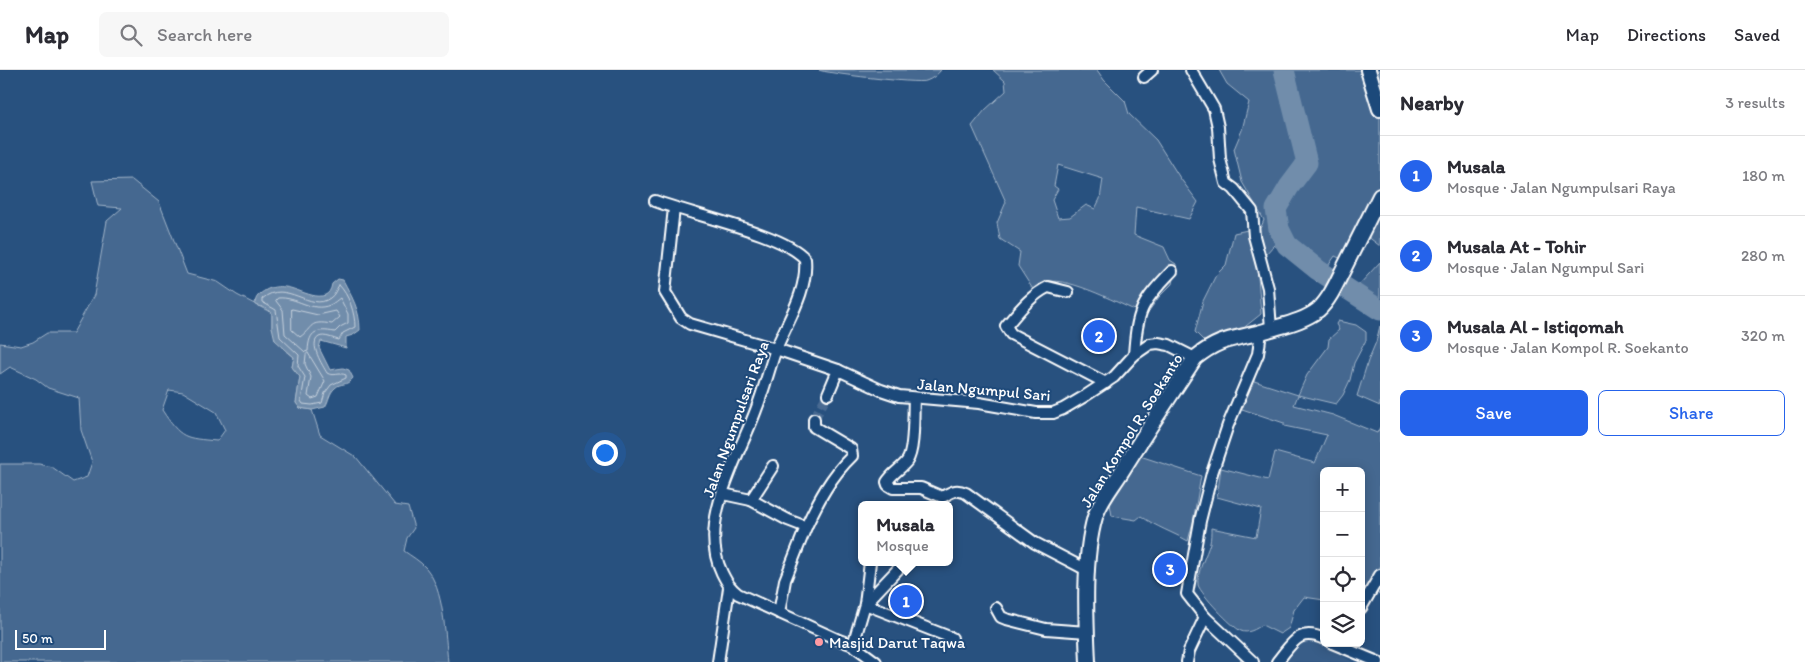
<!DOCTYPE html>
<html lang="en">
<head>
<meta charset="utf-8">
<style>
	body { margin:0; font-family:Itim,sans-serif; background:#f7f7f7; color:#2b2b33 }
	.controls { position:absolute; right:15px; bottom:15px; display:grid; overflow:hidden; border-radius:8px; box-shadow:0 2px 12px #0003 }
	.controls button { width:45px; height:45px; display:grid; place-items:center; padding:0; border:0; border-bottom:1px solid #e1e1e2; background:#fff; color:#2b2b33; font:25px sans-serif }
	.scale { position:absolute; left:15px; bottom:12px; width:91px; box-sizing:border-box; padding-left:5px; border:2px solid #fff; border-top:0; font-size:14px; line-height:18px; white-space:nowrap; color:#fff; -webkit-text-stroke:4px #1f4a7a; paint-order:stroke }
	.you { position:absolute; left:604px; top:382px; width:18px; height:18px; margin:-12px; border:4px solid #fff; border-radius:50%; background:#1a73e8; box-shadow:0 0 0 8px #1a73e833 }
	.badge { display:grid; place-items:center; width:32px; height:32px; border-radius:50%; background:#2563eb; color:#fff; font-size:16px; font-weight:700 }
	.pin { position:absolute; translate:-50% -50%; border:2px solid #fff; box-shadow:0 1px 5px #0006 }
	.popup { position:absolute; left:858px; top:431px; width:95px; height:65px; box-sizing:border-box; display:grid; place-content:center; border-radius:8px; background:#fff; filter:drop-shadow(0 1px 4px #0005); font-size:16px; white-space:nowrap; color:#7c7c81 }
	.popup b { font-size:19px; color:#2b2b33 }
	.popup::after { content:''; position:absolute; left:50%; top:100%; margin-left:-10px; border:10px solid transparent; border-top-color:#fff }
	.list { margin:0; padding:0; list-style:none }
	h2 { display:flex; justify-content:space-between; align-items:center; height:65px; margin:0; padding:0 20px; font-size:21px }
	h2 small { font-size:16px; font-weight:400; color:#7c7c81 }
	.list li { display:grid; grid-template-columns:32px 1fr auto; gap:15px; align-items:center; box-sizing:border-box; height:80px; padding:0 20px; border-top:1px solid #e1e1e2 }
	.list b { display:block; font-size:19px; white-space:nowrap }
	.list p { margin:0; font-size:16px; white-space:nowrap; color:#7c7c81 }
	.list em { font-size:16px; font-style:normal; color:#7c7c81 }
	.actions { display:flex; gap:10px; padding:15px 20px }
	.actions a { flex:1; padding:11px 0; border:1px solid #2563eb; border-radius:8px; text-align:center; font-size:18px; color:#2563eb }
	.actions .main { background:#2563eb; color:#fff }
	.icon { flex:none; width:28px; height:28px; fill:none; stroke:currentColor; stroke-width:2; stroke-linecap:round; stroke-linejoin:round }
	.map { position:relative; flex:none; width:1380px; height:592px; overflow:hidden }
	header { display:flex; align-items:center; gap:30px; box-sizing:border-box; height:70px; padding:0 25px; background:#fff; border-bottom:1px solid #e1e1e2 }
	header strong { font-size:24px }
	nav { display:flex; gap:28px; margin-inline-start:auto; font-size:18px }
	.search { width:350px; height:45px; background:#f7f7f7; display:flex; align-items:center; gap:12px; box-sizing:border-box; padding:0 18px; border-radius:8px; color:#7c7c81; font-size:19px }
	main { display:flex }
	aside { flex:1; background:#fff }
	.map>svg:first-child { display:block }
	.built { fill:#375d88 }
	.green { fill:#446890; stroke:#a2b4c8; fill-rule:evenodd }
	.water { fill:#718dab; stroke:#aabbcd }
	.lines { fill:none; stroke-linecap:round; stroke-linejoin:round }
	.shore { stroke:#c6d1dd; stroke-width:1 }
	.river { stroke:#718dab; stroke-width:21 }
	.street-tunnel { stroke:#486b92; stroke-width:10; stroke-dasharray:10 5; stroke-linecap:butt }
	.street-casing { stroke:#fff; stroke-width:14 }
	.secondary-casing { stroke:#fff; stroke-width:18 }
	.street { stroke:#1f4a7a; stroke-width:10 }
	.secondary { stroke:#1f4a7a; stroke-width:14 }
	.poi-dot { fill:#ff9aa2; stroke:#1f4a7a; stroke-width:2 }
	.labels { text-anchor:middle; stroke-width:4; stroke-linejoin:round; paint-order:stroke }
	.street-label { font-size:16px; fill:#fff; stroke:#1f4a7a }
	.poi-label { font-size:16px; fill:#fff; stroke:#1f4a7a; text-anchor:start }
</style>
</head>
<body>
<header>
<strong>Map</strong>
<div class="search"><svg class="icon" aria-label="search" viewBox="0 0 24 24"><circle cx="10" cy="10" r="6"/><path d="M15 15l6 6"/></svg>Search here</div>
<nav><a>Map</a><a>Directions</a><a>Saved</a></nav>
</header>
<main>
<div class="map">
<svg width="1380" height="592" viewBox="0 0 1380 592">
	<rect width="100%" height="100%" fill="#28517f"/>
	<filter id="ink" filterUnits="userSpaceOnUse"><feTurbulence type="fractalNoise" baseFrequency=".02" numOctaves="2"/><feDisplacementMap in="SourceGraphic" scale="10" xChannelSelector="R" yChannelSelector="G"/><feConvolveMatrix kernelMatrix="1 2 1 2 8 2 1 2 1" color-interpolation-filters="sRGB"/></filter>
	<g filter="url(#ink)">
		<!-- built -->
		<polygon class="built" points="1312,566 1327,577 1353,592 1279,592 1296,570"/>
		<!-- green -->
		<g class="green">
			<path d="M819 0H941C937 5 932 9 926 11 916 14 824 3 819 0Z"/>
			<path d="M993 0H1097L1104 10 1125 31 1129 44 1156 70 1180 108 1198 132 1189 149 1136 137 1134 165 1164 177 1170 190 1176 194 1172 214 1159 227 1146 245C1123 236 1069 206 1047 212 1042 213 1038 218 1034 221L1018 196 1020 182 1000 169 997 153 1006 132 972 56 985 40 1006 21 1005 11ZM1058 95 1103 109 1100 129 1095 139 1086 135 1070 147 1058 148 1052 130 1058 119 1054 116Z"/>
			<polygon points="1219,0 1380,0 1380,176 1367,166 1346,191 1335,186 1317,212 1297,192 1274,175 1257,194 1261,244 1246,256 1232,274 1206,273 1195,262 1203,231 1216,205 1226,195 1234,163 1261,157 1264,150 1242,112 1234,79 1242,60 1249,32 1227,14"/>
			<path d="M132 110 159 132 187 204 218 212 237 225 272 243V257L284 279 294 287 292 297 300 307 296 333 300 338 312 340 320 365 356 387 395 435 408 437 414 458 407 468 404 481C411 486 420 491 426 498 444 519 445 564 448 592H0V394H39L52 397 73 412 87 407 92 392 81 360 79 328 48 318 36 309 10 297 0 304V273L21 276 33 272 47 263H73L94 225 107 151 122 138 98 136 92 111ZM169 320 183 322 216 342 225 360 217 371C184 368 181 369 162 340Z"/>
			<polygon points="1380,192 1380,230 1374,231 1358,216"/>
			<path d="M1338 251 1356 255 1366 262V270L1354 293 1350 310 1343 325 1336 334 1298 325 1294 335 1333 345 1377 363 1380 357V524L1364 520 1361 527V401H1324V530L1304 527 1294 540 1289 558 1280 564 1262 555C1256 559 1248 564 1241 561 1232 557 1201 524 1198 515 1196 503 1207 484 1210 473 1211 468 1211 463 1211 458L1256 467 1261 439 1217 427 1221 398 1268 410 1275 382 1315 393 1327 365 1284 356V353L1239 338 1251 310 1298 325 1307 305 1328 277 1329 269 1339 260 1336 254Z"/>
			<polygon points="1380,256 1380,336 1357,326 1368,291 1376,272"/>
			<path d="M1140 386 1201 406 1193 452 1188 471C1172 462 1156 457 1141 446L1136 450 1112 446 1110 434Z"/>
		</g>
		<!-- water -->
		<path class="water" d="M338 209 343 210C352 227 360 240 360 260L353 265 346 267V278L321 271 319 278 330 300 343 298 349 300 353 308C346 317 341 312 335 318 329 323 329 331 325 337L312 340 300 338 296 333 300 307 292 297 294 287 275 270 272 257V243L263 237 255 235C255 227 259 224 266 220 271 217 279 216 285 217 299 218 328 239 332 214Z"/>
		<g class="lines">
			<!-- shore -->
			<g class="shore">
				<path d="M339 215C349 225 355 243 355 257L343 263 339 270C334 269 324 264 319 267 308 273 323 296 327 303 333 307 340 302 346 305V308L331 315 325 323 322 333 312 335 303 334 301 331 305 307 298 296 299 285 280 267 276 240 262 232V229C286 208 311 243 330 228 335 225 336 219 339 215Z"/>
				<path d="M278 228C297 226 311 243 330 235 334 233 337 230 340 228L348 244V253L340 257 335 262C317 259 309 260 308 281L305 282 285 264 283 240 276 231Z"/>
				<path d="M292 239 318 245 336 241 340 247 332 254C308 250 314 257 300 267L292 260Z"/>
				<polygon points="308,283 325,311 318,327 312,329 308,326 311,307 305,294 306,285"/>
			</g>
			<!-- river -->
			<polyline class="river" points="1284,0 1307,93 1289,117 1276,139 1279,159 1287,175 1318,200 1380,240"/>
			<!-- street-tunnel -->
			<polyline class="street-tunnel" points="814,349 828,324"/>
			<!-- street casing -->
			<g class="street-casing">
				<g id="street">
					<polyline points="1191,0 1214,39 1218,57 1220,89 1226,113 1234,119 1252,141 1254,166 1268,218 1271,259"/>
					<polyline points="1144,7 1152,0"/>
					<path d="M655 131C689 144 785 164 805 189 808 221 788 250 776 279 769 299 764 320 756 340 738 389 697 452 722 503 727 513 730 518 738 524L839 570 853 575 876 592"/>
					<polyline points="674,138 665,222 681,248 690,254 776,279 838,300 828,324"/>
					<path d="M1068 222 1048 217C1031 225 1018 242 1006 256L1011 264 1106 313"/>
					<path d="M1134 285C1137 241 1141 233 1172 201"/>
					<polyline points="838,300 881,320 899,326 979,333 1036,343 1053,343 1063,339 1085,326 1114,307 1134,285 1150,274 1158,273 1169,275 1195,288"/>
					<path d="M914 328C913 343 915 380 907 391 901 399 892 403 887 412L888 415 893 418H921L942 427C952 422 955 418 966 423L1035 473 1087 500"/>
					<path d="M773 396 751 430 788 450 806 457C818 431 831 406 852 386L851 379 814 357V349"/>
					<polyline points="723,424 751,430"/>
					<polyline points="900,497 865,534 952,568"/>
					<polyline points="996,538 1001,547 1006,549 1046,559 1087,562"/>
					<polyline points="1361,538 1380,505"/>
					<polyline points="779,543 785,510 806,457"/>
					<polyline points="1332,573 1378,592"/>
					<polyline points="853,575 865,534 870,492"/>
					<polyline points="718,592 729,518"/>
					<polyline points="1187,592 1189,581 1205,547"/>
					<polyline points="1253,592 1205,547 1187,524 1200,451 1212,403 1228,355 1258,284 1261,262"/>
					<path d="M1277 592C1292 574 1298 557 1324 569"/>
				</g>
			</g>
			<!-- secondary casing -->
			<g class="secondary-casing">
				<g id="secondary">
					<polyline points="1368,0 1380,39"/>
					<path d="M1088 592C1086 549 1083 488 1095 447 1100 431 1111 418 1120 404 1144 365 1169 327 1195 288 1224 265 1237 270 1268 260 1284 255 1304 251 1318 240 1330 229 1337 212 1344 198 1356 174 1368 150 1380 126"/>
				</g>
			</g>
			<!-- street -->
			<use href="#street" class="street"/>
			<!-- secondary -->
			<use href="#secondary" class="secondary"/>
		</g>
	</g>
	<!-- markers -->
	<circle class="poi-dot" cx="819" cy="572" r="5"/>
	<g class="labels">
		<!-- street labels -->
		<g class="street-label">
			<text transform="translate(984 319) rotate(5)" y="6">Jalan Ngumpul Sari</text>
			<text transform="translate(735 349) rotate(-70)" y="6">Jalan Ngumpulsari Raya</text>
			<text transform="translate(1131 360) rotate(-58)" y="6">Jalan Kompol R. Soekanto</text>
		</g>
		<!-- poi labels -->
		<g class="poi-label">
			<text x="829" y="578">Masjid Darut Taqwa</text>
		</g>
	</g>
</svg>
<div class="controls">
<button>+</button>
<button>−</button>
<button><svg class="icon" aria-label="locate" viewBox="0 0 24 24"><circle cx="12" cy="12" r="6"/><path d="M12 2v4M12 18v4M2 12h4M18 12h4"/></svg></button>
<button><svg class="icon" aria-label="layers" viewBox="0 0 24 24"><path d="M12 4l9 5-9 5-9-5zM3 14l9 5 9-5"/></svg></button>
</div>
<div class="scale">50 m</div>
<div class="you"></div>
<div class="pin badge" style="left:906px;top:531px">1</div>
<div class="popup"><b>Musala</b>Mosque</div>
<div class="pin badge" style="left:1099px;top:266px">2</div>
<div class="pin badge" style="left:1170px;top:499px">3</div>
</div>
<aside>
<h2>Nearby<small>3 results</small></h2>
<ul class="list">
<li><span class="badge">1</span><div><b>Musala</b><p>Mosque · Jalan Ngumpulsari Raya</p></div><em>180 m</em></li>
<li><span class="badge">2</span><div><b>Musala At - Tohir</b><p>Mosque · Jalan Ngumpul Sari</p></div><em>280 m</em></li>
<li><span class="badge">3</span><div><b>Musala Al - Istiqomah</b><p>Mosque · Jalan Kompol R. Soekanto</p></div><em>320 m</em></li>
</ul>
<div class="actions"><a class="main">Save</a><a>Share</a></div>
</aside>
</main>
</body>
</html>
